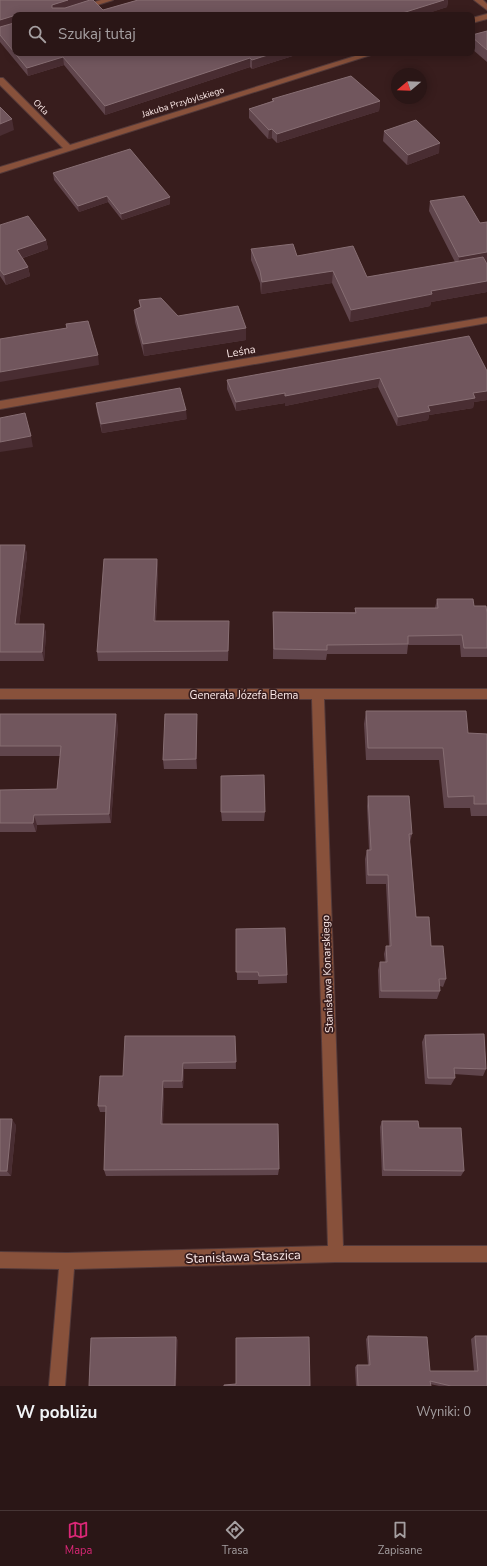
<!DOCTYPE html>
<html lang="pl">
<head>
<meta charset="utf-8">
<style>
	body { margin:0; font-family:"Nunito Sans",sans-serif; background:#321f1f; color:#f1f3f6 }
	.compass { position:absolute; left:391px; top:68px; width:36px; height:36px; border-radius:50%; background:#2a1616; box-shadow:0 2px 10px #0003; rotate:251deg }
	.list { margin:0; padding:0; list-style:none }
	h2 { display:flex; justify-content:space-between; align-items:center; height:52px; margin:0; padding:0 16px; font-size:17px }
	h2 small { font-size:13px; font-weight:400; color:#a59fa1 }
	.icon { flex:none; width:22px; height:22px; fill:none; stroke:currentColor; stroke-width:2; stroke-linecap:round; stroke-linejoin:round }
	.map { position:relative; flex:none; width:487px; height:1386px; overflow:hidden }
	.search { position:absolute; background:#2a1616; box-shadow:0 2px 10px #0003; left:12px; right:12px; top:12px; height:44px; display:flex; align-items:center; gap:10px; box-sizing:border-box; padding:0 14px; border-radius:8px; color:#a59fa1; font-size:15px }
	.sheet { height:124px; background:#2a1616 }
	nav { display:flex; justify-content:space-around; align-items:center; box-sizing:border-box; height:56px; border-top:1px solid #463535; background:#2a1616; font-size:11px; color:#a59fa1 }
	nav a { display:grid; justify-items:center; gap:2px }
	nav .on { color:#db2777 }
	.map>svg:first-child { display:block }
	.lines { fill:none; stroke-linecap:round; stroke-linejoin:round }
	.street-casing { stroke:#543a3a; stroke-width:2 }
	.street { fill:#88513b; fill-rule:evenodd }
	.wall { fill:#60454c }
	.shaded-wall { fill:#492d32 }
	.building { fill:#71565d; stroke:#876e73 }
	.labels { text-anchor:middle; stroke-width:3.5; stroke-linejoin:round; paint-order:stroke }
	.far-street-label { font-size:9px; fill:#feebea; stroke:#381d1d }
	.street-label { font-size:11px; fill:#feebea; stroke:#381d1d }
	.near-street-label { font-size:13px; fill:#feebea; stroke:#381d1d }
</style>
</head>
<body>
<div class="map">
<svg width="487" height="1386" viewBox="0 0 487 1386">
	<rect width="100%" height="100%" fill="#381d1d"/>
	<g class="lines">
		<!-- street casing -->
		<g class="street-casing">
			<g id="street">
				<polygon points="101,0 113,0 66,15 54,15"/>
				<polygon points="474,0 483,0 487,4 487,10"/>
				<polygon points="487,14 487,19 472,23 472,18"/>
				<polygon points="365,53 377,53 0,173 0,167 63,148 0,85 0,78 3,78 70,145"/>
				<polygon points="487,317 487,323 0,409 0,401"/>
				<polygon points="0,689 487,689 487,699 324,699 343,1246 487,1246 487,1262 336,1262 74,1269 65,1386 49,1386 59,1269 0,1268 0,1252 67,1253 328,1246 312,699 0,699"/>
			</g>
		</g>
		<!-- street -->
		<use href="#street" class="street"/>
	</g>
	<!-- wall -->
	<g class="wall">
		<polygon points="0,0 88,0 88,1 103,10 138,0 448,0 447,7 252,69 250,67 105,115 64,65 28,76 0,42"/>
		<polygon points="487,31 487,62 472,49 472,35"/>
		<polygon points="272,99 380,101 379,111 277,143 272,138 268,139 249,118 249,109 272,101"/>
		<polygon points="384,131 439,153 407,165 383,141"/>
		<polygon points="53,173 170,197 170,204 122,220 108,202 79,212 54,180"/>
		<polygon points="430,201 480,223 487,222 487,262 486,262 487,264 487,292 431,302 430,306 350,322 332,283 261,294 260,283 251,260 251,249 297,256 367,277 455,262 429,211"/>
		<polygon points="0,225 46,240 48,249 23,258 28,267 30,276 6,285 0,276"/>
		<polygon points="139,300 178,316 246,328 246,340 144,356 135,322 134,310 140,307"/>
		<polygon points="487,371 487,400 474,402 473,408 429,415 428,420 397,426 378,387 285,406 285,403 236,411 227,389 227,380"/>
		<polygon points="96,403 187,419 102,433 97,412"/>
		<polygon points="0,545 25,545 27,555 19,624 44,624 46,634 44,661 0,661"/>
		<polygon points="157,559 158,569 156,621 229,630 228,661 98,661 97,652"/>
		<polygon points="437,599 474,606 487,614 487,657 461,657 460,645 408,645 407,654 327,654 326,660 273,659 273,612 355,612 355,608 435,608"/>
		<polygon points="366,711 468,733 487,734 487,816 471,816 470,808 444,808 439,760 366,760 364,724"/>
		<polygon points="0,714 118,725 111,823 37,825 36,832 0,832 0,790 57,789 60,756 0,756"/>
		<polygon points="197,714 197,769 164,769 163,760"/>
		<polygon points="368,796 412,834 410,842 416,917 431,946 446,979 443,987 440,986 440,991 437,999 379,998 378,970 380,962 385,962 384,954 386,946 389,946 386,884 366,884 365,859 367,850 369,850 367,806"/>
		<polygon points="221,812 265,812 264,821 222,821"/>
		<polygon points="236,929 287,975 287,983 258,984 258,980 237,980"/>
		<polygon points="425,1035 486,1069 483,1076 454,1074 455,1078 451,1085 425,1084 422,1042"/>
		<polygon points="235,1036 236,1069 184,1069 183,1088 164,1088 163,1124 279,1169 278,1175 106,1176 104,1170 106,1112 100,1112 98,1106 123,1076"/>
		<polygon points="0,1119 16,1125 11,1176 0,1176"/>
		<polygon points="382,1121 419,1128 464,1171 461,1176 382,1176 380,1127"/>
		<polygon points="368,1336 430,1371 474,1371 471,1339 475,1336 487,1386 439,1386 430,1384 431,1386 356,1386 355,1367 357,1365 368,1365 366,1339"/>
	</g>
	<!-- shaded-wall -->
	<g class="shaded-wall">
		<polygon points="68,0 88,0 88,3 54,14 52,8 52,5"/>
		<polygon points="444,0 448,0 447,7 423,15 396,15"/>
		<polygon points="13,16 15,25 0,29 0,20"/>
		<polygon points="274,53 302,53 252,69 252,60"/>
		<polygon points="63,57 64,65 28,76 27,68"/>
		<polygon points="250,58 250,67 105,115 105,106"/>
		<polygon points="380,101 379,111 277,143 277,134"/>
		<polygon points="12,119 14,130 0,136 0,124"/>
		<polygon points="272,129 272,138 268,139 269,130"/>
		<polygon points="440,143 439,153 407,165 408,155"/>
		<polygon points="107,196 108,202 79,212 78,206"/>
		<polygon points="170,197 170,204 122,220 121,214"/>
		<polygon points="46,240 48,249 19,259 17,250"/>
		<polygon points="487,252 487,262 458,267 459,257"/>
		<polygon points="28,267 30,276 6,285 4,275"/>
		<polygon points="333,271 332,283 261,294 262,282"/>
		<polygon points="487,281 487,292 431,302 430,306 350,322 351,310 431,291"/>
		<polygon points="246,328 246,340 144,356 143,344"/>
		<polygon points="98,355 99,365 0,382 0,372"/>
		<polygon points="380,378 378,387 285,406 285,396"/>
		<polygon points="487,391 487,400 474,402 473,408 429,415 428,420 397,426 398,417 428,406 473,393"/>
		<polygon points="285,393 285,403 236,411 236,402"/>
		<polygon points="186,410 187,419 102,433 101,424"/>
		<polygon points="31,436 33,447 0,452 0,442"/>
		<polygon points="25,545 27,555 18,634 15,624"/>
		<polygon points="157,559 158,569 155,630 154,621"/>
		<polygon points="229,621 229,630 228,661 228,651"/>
		<polygon points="44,624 46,634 44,661 42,652"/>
		<polygon points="116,714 118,725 111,823 109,814"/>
		<polygon points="197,714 197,769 196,759"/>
		<polygon points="34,815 37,825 36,832 33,823"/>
		<polygon points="183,1063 184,1069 183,1088 182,1081"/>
		<polygon points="163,1081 164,1088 162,1130 161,1124"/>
		<polygon points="12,1119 16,1125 11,1176 7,1171"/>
		<polygon points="176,1337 178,1340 176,1386 175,1386"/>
	</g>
	<!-- building -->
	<g class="building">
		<polygon points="0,0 68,0 52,5 52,8 65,8 90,0 93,0 103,10 138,0 444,0 396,15 15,15 15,17 13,16 0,20"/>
		<polygon points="15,18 15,53 274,53 252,60 250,58 105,106 63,57 27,68 0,35 0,27 14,23"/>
		<polygon points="487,31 487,50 472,37 472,35"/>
		<polygon points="351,76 380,101 277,134 272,129 269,130 249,109 274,101 272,99"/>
		<polygon points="0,107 12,119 0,124"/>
		<polygon points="416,120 440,143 408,155 384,131"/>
		<polygon points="130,149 170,197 121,214 107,196 78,206 53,173"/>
		<polygon points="464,196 480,223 487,222 487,252 459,257 430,201"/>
		<polygon points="28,216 46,240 17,250 28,267 4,275 0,270 0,225"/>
		<polygon points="293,244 297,256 353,246 367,277 483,257 487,264 487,281 431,291 432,294 351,310 333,271 262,282 260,271 251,249"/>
		<polygon points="161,298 178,316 238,306 246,328 143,344 134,310 141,307 139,300"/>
		<polygon points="88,321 98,355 0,372 0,339 67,328 66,324"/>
		<polygon points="469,336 487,371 487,391 473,393 475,398 428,406 430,411 398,417 380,378 285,396 285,393 236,402 227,380"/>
		<polygon points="180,388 186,410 101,424 96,403"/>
		<polygon points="25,413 31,436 0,442 0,418"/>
		<polygon points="0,545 25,545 15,624 44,624 42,652 0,652"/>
		<polygon points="104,559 157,559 154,621 229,621 228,651 97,652"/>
		<polygon points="437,599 473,599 474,606 486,606 487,614 487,648 464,648 462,635 408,636 408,644 327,645 327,650 274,649 273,612 356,613 355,608 438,608"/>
		<polygon points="366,711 466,711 468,733 487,734 487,804 474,804 474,796 448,797 443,748 368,748"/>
		<polygon points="0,714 116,714 109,814 34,815 33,823 0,823 0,790 57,789 61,746 0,746"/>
		<polygon points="165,714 197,714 196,759 163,760"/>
		<polygon points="264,775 265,812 221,812 221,776"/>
		<polygon points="368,796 409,796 412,834 409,834 416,917 429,917 431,946 443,946 446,979 439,979 440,991 381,991 380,962 387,962 386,946 391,946 388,875 368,875 367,850 371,850"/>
		<polygon points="285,928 287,975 259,976 258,972 236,972 236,929"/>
		<polygon points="484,1034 486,1069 454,1068 455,1078 428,1078 425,1035"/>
		<polygon points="125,1036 235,1036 236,1062 183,1063 182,1081 163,1081 161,1124 278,1124 279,1169 104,1170 106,1106 98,1106 100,1076 123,1076"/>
		<polygon points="0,1119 12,1119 7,1171 0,1171"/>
		<polygon points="382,1121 418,1121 419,1128 461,1128 464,1171 384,1170"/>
		<polygon points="368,1336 427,1337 430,1371 478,1371 475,1336 487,1336 487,1386 451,1386 430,1381 431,1386 358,1386 357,1365 370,1365"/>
		<polygon points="176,1337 175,1386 89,1386 91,1338"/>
		<polygon points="309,1337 310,1386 224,1386 224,1385 236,1384 236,1338"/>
	</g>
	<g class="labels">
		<!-- far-street labels -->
		<g class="far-street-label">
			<text transform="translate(183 102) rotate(-17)" y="3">Jakuba Przybylskiego</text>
			<text transform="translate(41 107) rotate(45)" y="3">Orla</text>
		</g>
		<!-- street labels -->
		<g class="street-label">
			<text transform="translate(241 351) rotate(-10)" y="4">Leśna</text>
			<text x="244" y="699">Generała Józefa Bema</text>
			<text transform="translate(327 974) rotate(-92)" y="4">Stanisława Konarskiego</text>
		</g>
		<!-- near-street labels -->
		<g class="near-street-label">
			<text transform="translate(243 1256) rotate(-2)" y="5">Stanisława Staszica</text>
		</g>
	</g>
</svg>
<svg class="compass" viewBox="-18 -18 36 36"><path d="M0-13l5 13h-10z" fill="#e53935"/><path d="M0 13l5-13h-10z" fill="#a59fa1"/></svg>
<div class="search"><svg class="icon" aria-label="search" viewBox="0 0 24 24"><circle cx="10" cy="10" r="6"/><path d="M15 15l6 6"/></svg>Szukaj tutaj</div>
</div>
<section class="sheet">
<h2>W pobliżu<small>Wyniki: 0</small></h2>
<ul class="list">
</ul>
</section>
<nav>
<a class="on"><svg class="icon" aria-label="map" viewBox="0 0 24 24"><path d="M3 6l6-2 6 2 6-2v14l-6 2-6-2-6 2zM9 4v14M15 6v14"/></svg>Mapa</a>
<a><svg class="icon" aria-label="directions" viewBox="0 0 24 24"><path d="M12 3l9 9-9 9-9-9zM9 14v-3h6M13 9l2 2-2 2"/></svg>Trasa</a>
<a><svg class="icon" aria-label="saved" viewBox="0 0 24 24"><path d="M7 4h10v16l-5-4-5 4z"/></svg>Zapisane</a>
</nav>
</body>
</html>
